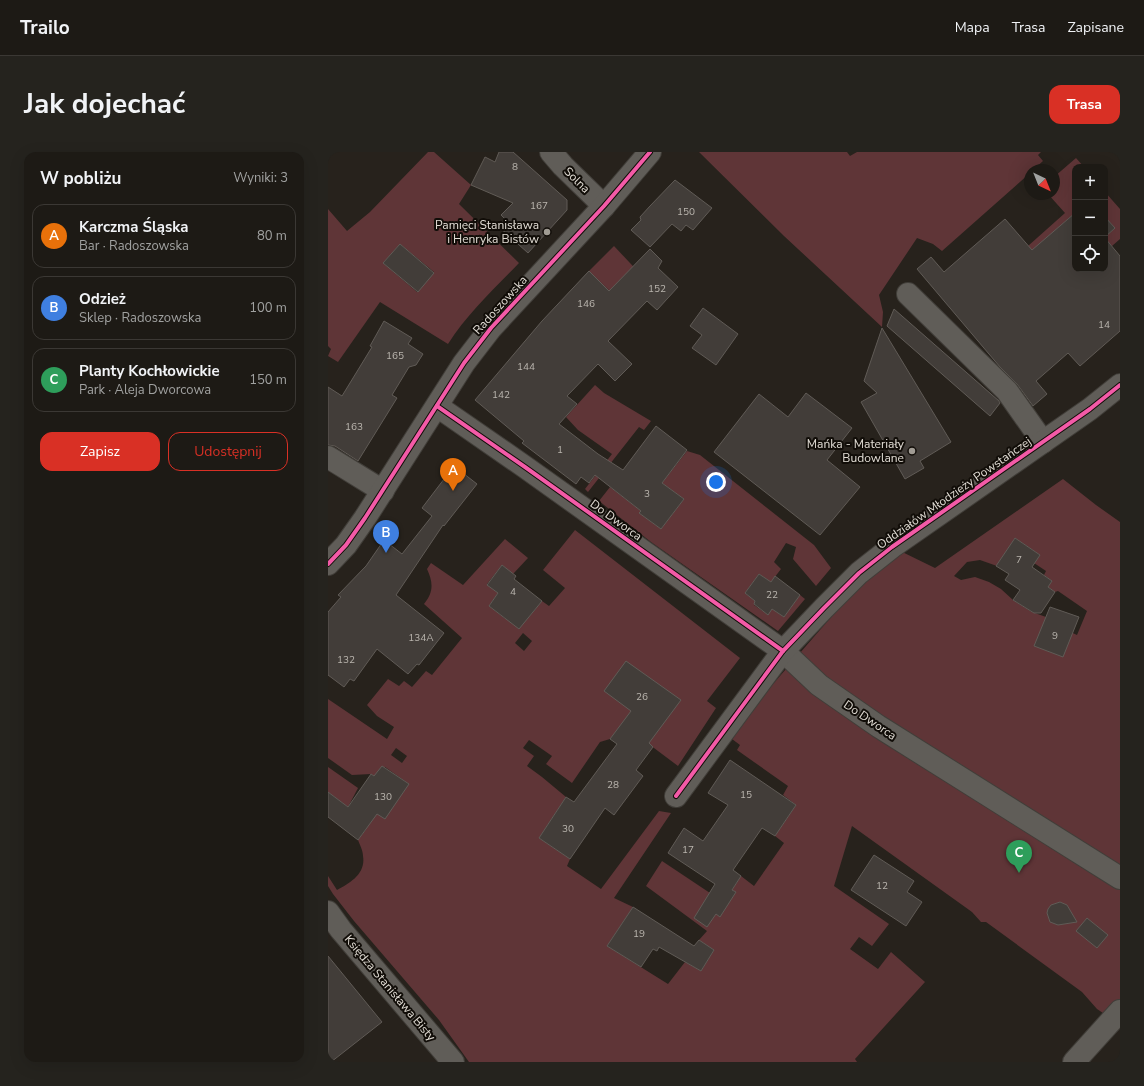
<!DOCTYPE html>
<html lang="pl">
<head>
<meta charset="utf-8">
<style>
	body { margin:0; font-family:"Nunito Sans",sans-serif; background:#25231e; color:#f1f3f6 }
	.controls { position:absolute; right:12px; top:12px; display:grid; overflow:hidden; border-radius:8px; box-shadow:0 4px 16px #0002 }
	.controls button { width:36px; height:36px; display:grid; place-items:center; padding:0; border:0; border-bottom:1px solid #3b3834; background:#1d1a15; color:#f1f3f6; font:20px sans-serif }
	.compass { position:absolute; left:696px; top:12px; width:36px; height:36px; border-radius:50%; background:#1d1a15; box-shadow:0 4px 16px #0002; rotate:137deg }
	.you { position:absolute; left:388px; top:330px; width:14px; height:14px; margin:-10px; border:3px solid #fff; border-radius:50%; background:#1a73e8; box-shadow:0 0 0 6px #1a73e833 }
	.badge { display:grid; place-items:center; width:26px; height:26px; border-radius:50%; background:#d93025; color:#fff; font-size:13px; font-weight:700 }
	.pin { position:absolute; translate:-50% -33px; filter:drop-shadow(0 1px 2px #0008) }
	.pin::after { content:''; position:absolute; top:21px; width:14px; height:12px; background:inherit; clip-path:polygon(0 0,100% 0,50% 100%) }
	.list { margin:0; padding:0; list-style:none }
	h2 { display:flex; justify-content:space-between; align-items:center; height:52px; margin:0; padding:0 16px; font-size:17px }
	h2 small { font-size:13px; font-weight:400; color:#a0a1a0 }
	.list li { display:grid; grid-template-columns:26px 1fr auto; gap:12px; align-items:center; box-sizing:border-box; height:64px; margin:0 8px 8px; padding:0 8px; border:1px solid #3b3834; border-radius:12px }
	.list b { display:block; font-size:15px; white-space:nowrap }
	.list p { margin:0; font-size:13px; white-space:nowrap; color:#a0a1a0 }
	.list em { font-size:13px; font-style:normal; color:#a0a1a0 }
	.actions { display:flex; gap:8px; padding:12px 16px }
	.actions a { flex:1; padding:9px 0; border:1px solid #d93025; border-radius:12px; text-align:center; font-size:14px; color:#d93025 }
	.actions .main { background:#d93025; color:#fff }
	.icon { flex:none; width:22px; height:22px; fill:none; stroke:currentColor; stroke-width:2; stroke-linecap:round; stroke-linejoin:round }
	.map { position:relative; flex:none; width:792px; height:910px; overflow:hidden; border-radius:12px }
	header { display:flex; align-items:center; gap:24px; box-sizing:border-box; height:56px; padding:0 20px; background:#1d1a15; border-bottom:1px solid #3b3834 }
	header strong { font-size:19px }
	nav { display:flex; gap:22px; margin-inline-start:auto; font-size:14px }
	.intro { display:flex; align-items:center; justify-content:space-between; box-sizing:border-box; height:96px; padding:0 24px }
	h1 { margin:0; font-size:28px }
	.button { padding:10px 18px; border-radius:12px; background:#d93025; color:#fff; font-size:14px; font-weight:700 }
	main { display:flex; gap:24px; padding:0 24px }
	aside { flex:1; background:#1d1a15; border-radius:12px; box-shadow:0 4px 16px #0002 }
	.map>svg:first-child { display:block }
	.green { fill:#5f3537; fill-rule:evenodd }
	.building { fill:#423d39; stroke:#605b56 }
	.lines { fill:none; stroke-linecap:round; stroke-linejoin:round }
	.minor-casing { stroke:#413e39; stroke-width:24 }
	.minor { stroke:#605d58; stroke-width:22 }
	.cycleway-casing { stroke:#110d08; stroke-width:6 }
	.cycleway { stroke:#f35aa7; stroke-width:4 }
	.poi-dot { fill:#a19c94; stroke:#110d08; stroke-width:1.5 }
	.labels { text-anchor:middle; stroke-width:4; stroke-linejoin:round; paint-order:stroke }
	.number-label { font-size:10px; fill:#bab5ae }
	.street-label { font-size:12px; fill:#e2ddd5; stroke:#110d08 }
	.poi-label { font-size:12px; fill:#e2ddd5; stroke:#110d08; text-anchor:end }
</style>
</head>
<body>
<header>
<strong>Trailo</strong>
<nav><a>Mapa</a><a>Trasa</a><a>Zapisane</a></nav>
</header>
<div class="intro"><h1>Jak dojechać</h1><a class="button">Trasa</a></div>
<main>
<aside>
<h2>W pobliżu<small>Wyniki: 3</small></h2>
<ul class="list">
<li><span class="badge" style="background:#e8710a">A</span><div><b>Karczma Śląska</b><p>Bar · Radoszowska</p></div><em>80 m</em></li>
<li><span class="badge" style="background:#3f7fe0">B</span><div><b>Odzież</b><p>Sklep · Radoszowska</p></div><em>100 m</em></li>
<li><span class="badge" style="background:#2e9e5b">C</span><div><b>Planty Kochłowickie</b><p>Park · Aleja Dworcowa</p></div><em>150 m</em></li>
</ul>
<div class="actions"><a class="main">Zapisz</a><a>Udostępnij</a></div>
</aside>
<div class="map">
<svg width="792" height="910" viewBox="0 0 792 910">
	<rect width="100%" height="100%" fill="#27221c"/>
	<!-- green -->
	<g class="green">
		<path d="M100 0H106L143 33 131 52 191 111C166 137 139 162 120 192L52 150 10 210 0 204 3 197 0 194V57L19 79 42 60ZM72 92 106 120 89 140 55 111Z"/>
		<polygon points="371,0 519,0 522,4 529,0 713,0 710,3 715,9 705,18 702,18 702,21 614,99 605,92 589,86 551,143 555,160 554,175 456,84"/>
		<polygon points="748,6 756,15 747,15 747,61 729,77 747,97 728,126 700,94 737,61 720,42 726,42 726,25"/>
		<polygon points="777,40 792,57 792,87 784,94 777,87 777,85 787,76 777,65"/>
		<polygon points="286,94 318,128 289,146 261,119"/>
		<polygon points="267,233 276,241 323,269 316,278 311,275 260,340 257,337 284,302 250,278 238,265"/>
		<polygon points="359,299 372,303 486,393 503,416 488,434 465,407 468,395 458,391 446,410 453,417 443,430 431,422 417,441 427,449 426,453 439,462 444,457 456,465 472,443 477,447 450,479 323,390 271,349 282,335 313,359 311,361 333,377 356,347 334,331"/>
		<path d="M735 327 768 353 792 370V859L775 861 769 857 754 840 658 770H653L644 760 524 674 506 734 561 772 544 794 531 785 522 797 550 817 563 800 597 830 527 907 529 910H141L111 868 26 769 5 742 0 734V724L9 738C22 731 38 722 35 704 35 699 32 693 30 688L39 676 29 668 81 632 57 615 49 626 43 622 24 623 0 606V547L59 587 66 575 49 564 39 553 60 527 71 534 76 529 84 535 98 519 104 523 134 486 96 452C106 440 105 430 99 417L103 411 135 433 177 387 200 406 185 422 174 413 159 432 170 441 161 454 179 468 188 457 200 466 214 449 221 454 237 436 215 418 247 378 412 506 379 549 388 556 350 614 294 572 282 587 272 590 244 631 218 612 224 604 201 588 195 596 206 604 199 614 214 625 238 645 211 686 242 707 239 714 273 737 331 659 343 661 286 746 305 755 279 794 340 832 357 810 373 819 386 798 371 788 379 779 318 734 334 709 382 741 392 764 408 740 404 738 413 724 426 734 456 691 447 684 468 653 455 643 460 634 409 598 412 593 400 584 442 534 445 532 564 395 607 416ZM687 386 712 403 706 411 718 419 716 423 724 429 720 435 727 440 730 439 759 459 749 483 717 468 718 465 704 460 685 448 673 437 661 430 647 425 633 428 626 424 639 410 652 408 669 414ZM195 481 204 489 196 499 187 491ZM68 596 79 604 74 611 63 603Z"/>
		<polygon points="0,615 30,636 20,655 0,640"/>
	</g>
	<!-- building -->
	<g class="building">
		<polygon points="171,0 185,0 239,48 239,58 200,101 170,74 177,67 173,63 185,51 143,33 157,5 167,10"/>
		<polygon points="347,28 384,56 365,78 358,73 353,79 344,72 322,95 303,78 313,68 312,65 322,54"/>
		<polygon points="747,61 747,117 777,117 777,86 792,104 792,179 752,214 740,201 708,229 719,242 705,254 689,232 672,215 589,117 603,105 616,120 677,67 704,98"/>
		<polygon points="777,65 787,76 777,85"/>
		<polygon points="72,92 106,121 90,140 55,111"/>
		<polygon points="322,97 334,109 330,116 350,135 329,158 319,149 280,189 304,212 287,229 270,212 239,244 249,252 231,272 270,302 295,318 328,274 359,298 334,331 356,347 333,377 311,361 313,359 267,323 261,331 253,325 248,332 194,291 196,289 147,248 214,169 261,119 281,139"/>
		<polygon points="375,156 410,182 388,213 364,196 374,183 362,174"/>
		<polygon points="566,157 671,249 672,251 662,264 559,174"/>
		<polygon points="56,169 84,186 80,192 95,202 88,213 81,215 64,243 69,246 30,309 7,294 0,293 0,235 14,244 44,195 42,194"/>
		<polygon points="554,176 623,290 592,309 596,316 577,327 533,250 549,241 536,229"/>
		<polygon points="478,241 524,276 499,308 532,335 492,383 386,300 431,242 460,265"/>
		<polygon points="126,314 149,332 116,374 115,373 68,443 116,481 91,513 89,512 80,522 49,497 26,529 22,527 16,535 0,523 0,460 13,445 10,443 38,414 56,388 74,402 104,364 94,356"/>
		<polygon points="687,386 712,403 704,415 724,429 720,435 727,440 713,461 706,461 685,448 692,438 677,428 681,422 668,414"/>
		<polygon points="174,413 188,424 186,427 214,449 191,477 161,454 170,441 159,433"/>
		<polygon points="431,422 443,430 447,424 472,443 456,465 444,457 440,463 426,452 427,449 417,441"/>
		<polygon points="722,455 751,465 735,505 706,494"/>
		<polygon points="298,509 353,548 321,591 325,595 308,618 315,624 286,663 277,656 242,707 211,686 238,645 246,650 289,592 282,587 303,559 276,539"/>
		<polygon points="402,608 468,653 447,684 434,676 405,718 413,724 404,738 408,740 392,765 388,762 379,775 366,766 387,732 340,701 356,676 375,689 400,653 380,641"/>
		<polygon points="54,614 81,632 57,667 49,662 30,688 0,665 0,640 20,655 43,622 46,624"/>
		<polygon points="546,703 586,729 579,740 594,750 578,774 523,738"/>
		<polygon points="732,750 739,753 749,770 730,773 722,770 719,761 720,757 723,753"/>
		<polygon points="305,755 366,794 371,788 386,798 373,819 331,795 329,799 325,797 313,815 279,794"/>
		<polygon points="759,766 780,783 769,796 748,779"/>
		<polygon points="0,804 54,870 3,910 0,910"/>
	</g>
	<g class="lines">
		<!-- minor casing -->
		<g class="minor-casing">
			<g id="minor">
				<polyline points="223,0 235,14 276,54"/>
				<polyline points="580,142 679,239 715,290"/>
				<polyline points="109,254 197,315 455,499 491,533 550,574 792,726"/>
				<polyline points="0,305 55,339"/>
				<polyline points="0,412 18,393 37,366 136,211 163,176 276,54 322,0"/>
				<polyline points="348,644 455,499 496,456 531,421 564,395 762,257 792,233"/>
				<polyline points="0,760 13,778 125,910"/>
				<polyline points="746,910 792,859"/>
			</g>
		</g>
		<!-- minor -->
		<use href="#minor" class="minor"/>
		<!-- cycleway casing -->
		<g class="cycleway-casing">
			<g id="cycleway">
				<polyline points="109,254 197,315 455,499"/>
				<polyline points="0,412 18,393 37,366 136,211 163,176 276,54 322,0"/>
				<polyline points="348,644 455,499 496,456 531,421 564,395 762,257 792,233"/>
			</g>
		</g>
		<!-- cycleway -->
		<use href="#cycleway" class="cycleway"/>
	</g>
	<!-- markers -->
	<g class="poi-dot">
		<circle cx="219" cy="80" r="4"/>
		<circle cx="584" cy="299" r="4"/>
	</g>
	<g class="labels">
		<!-- number labels -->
		<g class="number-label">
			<text x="187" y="18">8</text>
			<text x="211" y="57">167</text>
			<text x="358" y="63">150</text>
			<text x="329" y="140">152</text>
			<text x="258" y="155">146</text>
			<text x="776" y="176">14</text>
			<text x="67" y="207">165</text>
			<text x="198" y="218">144</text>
			<text x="173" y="246">142</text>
			<text x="26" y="278">163</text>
			<text x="232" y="301">1</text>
			<text x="319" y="345">3</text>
			<text x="691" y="411">7</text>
			<text x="185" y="443">4</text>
			<text x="444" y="446">22</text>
			<text x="727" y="487">9</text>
			<text x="93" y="489">134A</text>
			<text x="18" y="511">132</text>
			<text x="314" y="548">26</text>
			<text x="285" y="636">28</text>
			<text x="418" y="646">15</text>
			<text x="55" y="648">130</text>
			<text x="240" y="680">30</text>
			<text x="360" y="701">17</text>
			<text x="554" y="737">12</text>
			<text x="311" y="785">19</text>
		</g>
		<!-- street labels -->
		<g class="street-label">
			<text transform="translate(249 28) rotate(45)" y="4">Solna</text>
			<text transform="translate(172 153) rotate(-48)" y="4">Radoszowska</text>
			<text transform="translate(626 341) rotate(-35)" y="4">Oddziałów Młodzieży Powstańczej</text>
			<text transform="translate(288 368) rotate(36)" y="4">Do Dworca</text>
			<text transform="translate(542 568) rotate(34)" y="4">Do Dworca</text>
			<text transform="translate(62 836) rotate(50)" y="4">Księdza Stanisława Bisty</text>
		</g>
		<!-- poi labels -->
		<g class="poi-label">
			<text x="211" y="77">Pamięci Stanisława<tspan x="211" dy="14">i Henryka Bistów</tspan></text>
			<text x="576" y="296">Mańka - Materiały<tspan x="576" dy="14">Budowlane</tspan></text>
		</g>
	</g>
</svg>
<div class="controls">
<button>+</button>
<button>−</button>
<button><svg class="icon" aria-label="locate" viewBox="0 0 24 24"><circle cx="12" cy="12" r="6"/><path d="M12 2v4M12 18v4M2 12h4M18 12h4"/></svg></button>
</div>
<svg class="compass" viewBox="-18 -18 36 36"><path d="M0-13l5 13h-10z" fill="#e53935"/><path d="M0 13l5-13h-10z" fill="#a0a1a0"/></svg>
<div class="you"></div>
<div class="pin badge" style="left:125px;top:339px;background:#e8710a">A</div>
<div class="pin badge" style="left:58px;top:401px;background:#3f7fe0">B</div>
<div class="pin badge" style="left:691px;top:721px;background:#2e9e5b">C</div>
</div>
</main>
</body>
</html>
